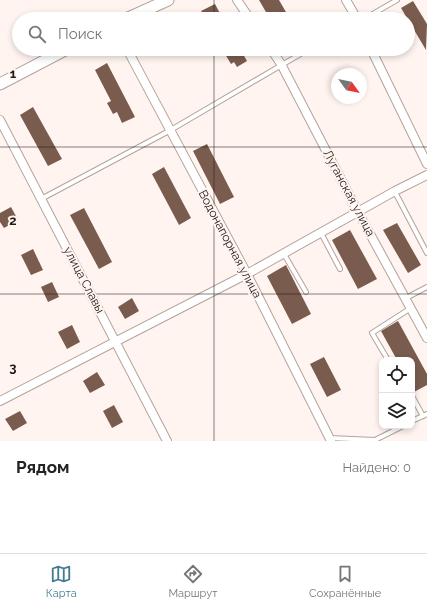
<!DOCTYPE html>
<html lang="ru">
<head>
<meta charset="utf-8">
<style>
	body { margin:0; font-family:Raleway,sans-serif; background:#f2f2f2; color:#222 }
	.controls { position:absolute; right:12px; bottom:12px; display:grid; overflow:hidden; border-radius:8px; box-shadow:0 2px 6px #0003 }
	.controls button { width:36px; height:36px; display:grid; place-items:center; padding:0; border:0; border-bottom:1px solid #e0e0e0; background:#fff; color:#222; font:20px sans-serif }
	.compass { position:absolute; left:331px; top:68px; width:36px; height:36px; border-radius:50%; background:#fff; box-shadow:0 2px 6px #0003; rotate:123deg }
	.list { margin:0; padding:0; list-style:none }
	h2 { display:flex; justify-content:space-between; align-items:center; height:52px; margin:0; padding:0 16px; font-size:17px }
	h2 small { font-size:13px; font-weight:400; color:#767676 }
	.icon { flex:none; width:22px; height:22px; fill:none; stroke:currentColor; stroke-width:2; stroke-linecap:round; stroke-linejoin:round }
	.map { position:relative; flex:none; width:427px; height:441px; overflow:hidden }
	.search { position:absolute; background:#fff; box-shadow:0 2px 6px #0003; left:12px; right:12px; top:12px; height:44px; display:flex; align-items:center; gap:10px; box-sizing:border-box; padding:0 14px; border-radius:22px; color:#767676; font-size:15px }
	.sheet { height:112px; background:#fff }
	nav { display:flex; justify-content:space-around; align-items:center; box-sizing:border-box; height:56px; border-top:1px solid #e0e0e0; background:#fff; font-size:11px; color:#767676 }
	nav a { display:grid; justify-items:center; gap:2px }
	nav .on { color:#407c93 }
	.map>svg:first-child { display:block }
	.building { fill:#7a5c4f }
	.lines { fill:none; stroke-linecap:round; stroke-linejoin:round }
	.service-casing { stroke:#b3a39c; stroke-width:6 }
	.minor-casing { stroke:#b3a39c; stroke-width:10 }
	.secondary-casing { stroke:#b3a39c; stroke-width:13 }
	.service { stroke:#fff; stroke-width:4 }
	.minor { stroke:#fff; stroke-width:8 }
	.secondary { stroke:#fff; stroke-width:11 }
	.grid { fill:none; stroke:#221c19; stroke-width:1; stroke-opacity:0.55 }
	.labels { text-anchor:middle; stroke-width:4; stroke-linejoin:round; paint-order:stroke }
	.street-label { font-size:12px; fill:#221c19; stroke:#fff4f0 }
	.grid-label { font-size:13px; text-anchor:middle; font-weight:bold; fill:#221c19; stroke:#fff4f0; stroke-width:4; stroke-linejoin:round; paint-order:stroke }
</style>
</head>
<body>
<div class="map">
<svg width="427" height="441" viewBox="0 0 427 441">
	<rect width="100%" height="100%" fill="#fff4f0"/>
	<!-- building -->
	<g class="building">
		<polygon points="259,0 279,0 290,19 270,19"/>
		<polygon points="413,1 427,24 426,50 401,8"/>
		<polygon points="215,4 223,19 206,19 201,11"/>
		<polygon points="222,49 240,49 247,61 237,67 234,62 231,64"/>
		<polygon points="107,63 135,117 122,123 117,112 113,114 107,103 111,101 95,70"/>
		<polygon points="33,107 62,159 48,166 20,115"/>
		<polygon points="207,144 234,197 220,204 193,151"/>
		<polygon points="164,167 191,218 179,225 152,174"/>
		<polygon points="11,207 18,220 4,228 0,222 0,213"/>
		<polygon points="84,208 112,262 99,269 70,215"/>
		<polygon points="397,223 421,265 408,273 383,230"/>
		<polygon points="350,230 377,279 358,289 332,240"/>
		<polygon points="33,249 43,270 31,275 21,255"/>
		<polygon points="286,265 311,314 292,324 267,276"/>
		<polygon points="52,282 59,297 48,302 41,287"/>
		<polygon points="132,298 139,311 125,319 118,307"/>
		<polygon points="398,321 427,374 427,385 414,392 412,388 412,360 397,360 381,331"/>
		<polygon points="72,325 80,342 67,349 58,332"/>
		<polygon points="324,357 341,390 327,397 310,364"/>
		<polygon points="97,372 105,385 90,393 83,381"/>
		<polygon points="114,405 123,422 112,428 103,411"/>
		<polygon points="20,411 27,423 13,431 5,419"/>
	</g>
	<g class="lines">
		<!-- service casing -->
		<g class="service-casing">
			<g id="service">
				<polyline points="364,19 397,0"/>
				<polyline points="395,192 427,253"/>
				<polyline points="41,199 169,131 309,49"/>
				<polyline points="321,233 340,269"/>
				<polyline points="284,254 306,292"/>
				<polyline points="406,298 427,287"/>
				<polyline points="388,360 372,333 411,308"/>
				<polyline points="412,396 423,416"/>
				<polyline points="412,421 427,414"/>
				<polyline points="330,438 375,440 403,426"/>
			</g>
		</g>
		<!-- minor casing -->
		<g class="minor-casing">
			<g id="minor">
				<polyline points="237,0 250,19"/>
				<polyline points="346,0 357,19"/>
				<polyline points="127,49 247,274 331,441"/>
				<polyline points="271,49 281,64 358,212 427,338"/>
				<polyline points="371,49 427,164"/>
				<polyline points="0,120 167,441"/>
				<polyline points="0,401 247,274 395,191 427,175"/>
			</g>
		</g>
		<!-- secondary casing -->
		<g class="secondary-casing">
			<g id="secondary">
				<polyline points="126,19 168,0"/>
				<polyline points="0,84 67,49"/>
			</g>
		</g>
		<!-- service -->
		<use href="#service" class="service"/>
		<!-- minor -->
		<use href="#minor" class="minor"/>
		<!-- secondary -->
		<use href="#secondary" class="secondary"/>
	</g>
	<!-- grid -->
	<path class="grid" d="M214 0V19M214 49V441M0 147H427M0 294H427"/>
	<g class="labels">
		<!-- street labels -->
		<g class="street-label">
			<text transform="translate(349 193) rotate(62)" y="4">Луганская улица</text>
			<text transform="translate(230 244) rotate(62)" y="4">Водонапорная улица</text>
			<text transform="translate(84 280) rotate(62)" y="4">улица Славы</text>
		</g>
	</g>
	<g class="grid-label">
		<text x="13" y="78">1</text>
		<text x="13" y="225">2</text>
		<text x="13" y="372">3</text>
	</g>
</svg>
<div class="controls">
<button><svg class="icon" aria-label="locate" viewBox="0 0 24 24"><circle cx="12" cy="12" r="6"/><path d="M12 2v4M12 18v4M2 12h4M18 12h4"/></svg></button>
<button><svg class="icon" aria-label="layers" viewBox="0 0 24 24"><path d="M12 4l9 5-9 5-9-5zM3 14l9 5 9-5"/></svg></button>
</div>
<svg class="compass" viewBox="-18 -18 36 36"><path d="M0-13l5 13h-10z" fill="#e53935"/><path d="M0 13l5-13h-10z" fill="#767676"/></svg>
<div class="search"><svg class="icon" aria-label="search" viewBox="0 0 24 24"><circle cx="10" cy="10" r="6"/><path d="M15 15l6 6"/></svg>Поиск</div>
</div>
<section class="sheet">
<h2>Рядом<small>Найдено: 0</small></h2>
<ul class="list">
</ul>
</section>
<nav>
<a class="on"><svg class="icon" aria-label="map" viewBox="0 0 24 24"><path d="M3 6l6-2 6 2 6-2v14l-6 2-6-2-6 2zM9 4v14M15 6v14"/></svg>Карта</a>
<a><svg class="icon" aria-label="directions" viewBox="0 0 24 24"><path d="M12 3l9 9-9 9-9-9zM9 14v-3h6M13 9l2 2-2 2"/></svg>Маршрут</a>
<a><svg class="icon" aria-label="saved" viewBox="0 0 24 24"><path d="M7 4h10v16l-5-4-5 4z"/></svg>Сохранённые</a>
</nav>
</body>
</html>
